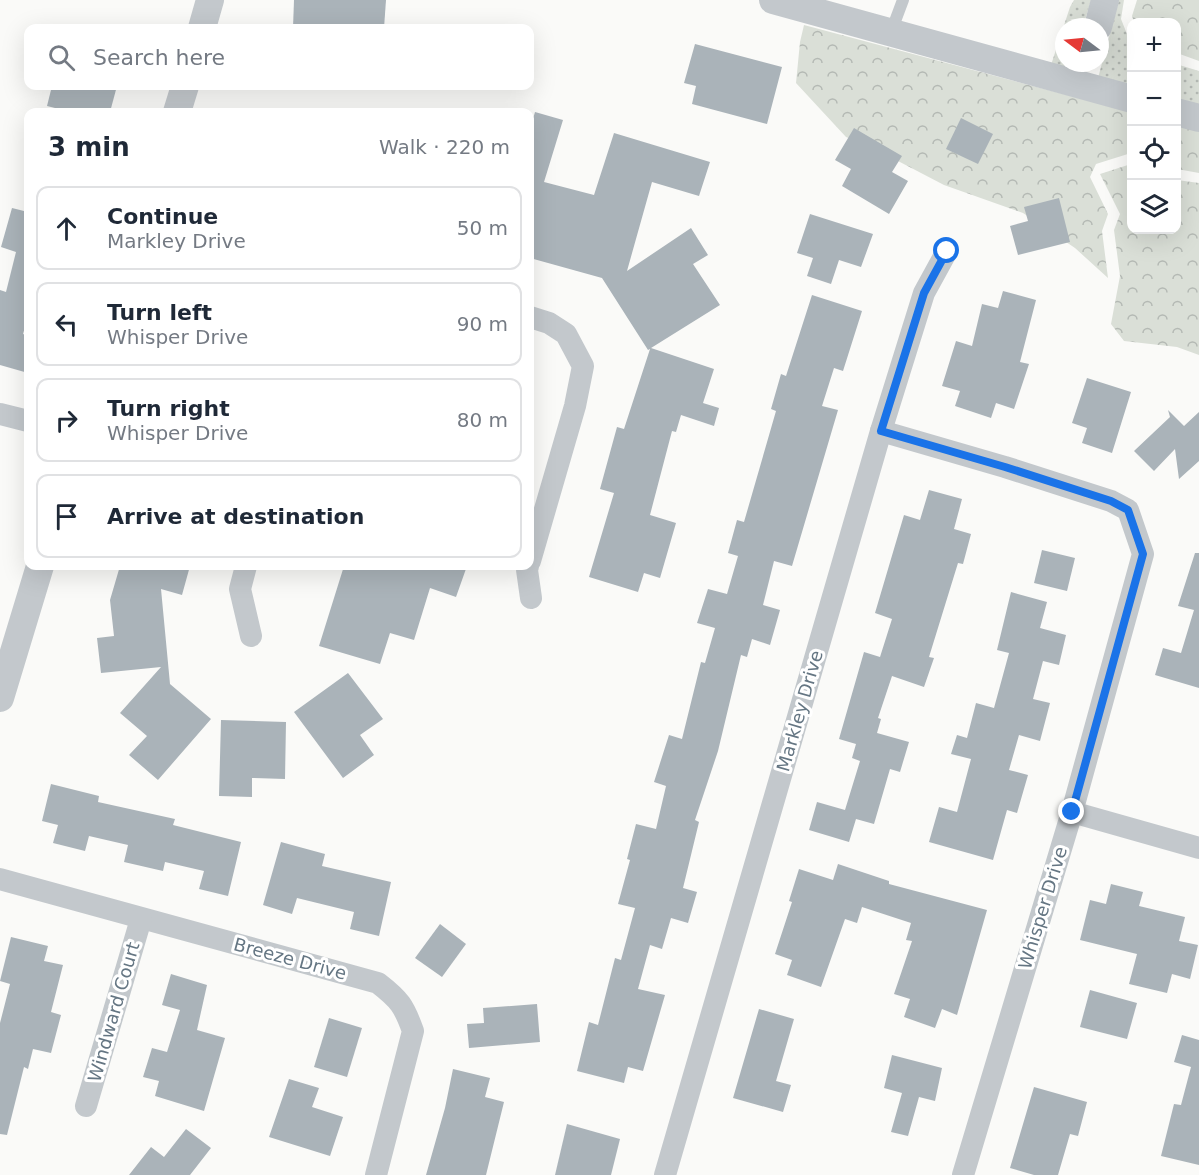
<!DOCTYPE html>
<html lang="en">
<head>
<meta charset="utf-8">
<style>
	body { margin:0; font-family:"DejaVu Sans",sans-serif; background:#f6f6f7; color:#1f2937 }
	.controls { position:absolute; right:18px; top:18px; display:grid; overflow:hidden; border-radius:12px; box-shadow:0 6px 24px #0002 }
	.controls button { width:54px; height:54px; display:grid; place-items:center; padding:0; border:0; border-bottom:2px solid #e0e1e3; background:#fff; color:#1f2937; font:30px sans-serif }
	.compass { position:absolute; left:1055px; top:18px; width:54px; height:54px; border-radius:50%; background:#fff; box-shadow:0 6px 24px #0002; rotate:286deg }
	.stop { position:absolute; width:18px; height:18px; margin:-14px; border:4px solid #1a73e8; border-radius:50%; background:#fff }
	.stop.end { background:#1a73e8; border-color:#fff; box-shadow:0 2px 6px #0008 }
	.list { margin:0; padding:0; list-style:none }
	h2 { display:flex; justify-content:space-between; align-items:center; height:78px; margin:0; padding:0 24px; font-size:26px }
	h2 small { font-size:20px; font-weight:400; color:#747a83 }
	.list li { display:grid; grid-template-columns:39px 1fr auto; gap:18px; align-items:center; box-sizing:border-box; height:84px; margin:0 12px 12px; padding:0 12px; border:2px solid #e0e1e3; border-radius:12px }
	.list b { display:block; font-size:22px; white-space:nowrap }
	.list p { margin:0; font-size:20px; white-space:nowrap; color:#747a83 }
	.list em { font-size:20px; font-style:normal; color:#747a83 }
	.icon { flex:none; width:33px; height:33px; fill:none; stroke:currentColor; stroke-width:2; stroke-linecap:round; stroke-linejoin:round }
	.map { position:relative; flex:none; width:1199px; height:1175px; overflow:hidden }
	.search { position:absolute; background:#fff; box-shadow:0 6px 24px #0002; left:24px; top:24px; width:510px; height:66px; display:flex; align-items:center; gap:15px; box-sizing:border-box; padding:0 21px; border-radius:12px; color:#747a83; font-size:22px }
	.panel { position:absolute; background:#fff; box-shadow:0 6px 24px #0002; left:24px; top:108px; width:510px; height:462px; border-radius:12px }
	.map>svg:first-child { display:block }
	.green { fill:url(#green-dots) }
	.forest { fill:url(#forest-crowns) }
	.building { fill:#aab3b9 }
	.lines { fill:none; stroke-linecap:round; stroke-linejoin:round }
	.service { stroke:#c3c8cc; stroke-width:12 }
	.minor { stroke:#c3c8cc; stroke-width:22 }
	.tertiary { stroke:#c3c8cc; stroke-width:28 }
	.route { stroke:#1a73e8; stroke-width:8 }
	.labels { text-anchor:middle; stroke-width:6; stroke-linejoin:round; paint-order:stroke }
	.street-label { font-size:18px; fill:#657683; stroke:#fff }
</style>
</head>
<body>
<div class="map">
<svg width="1199" height="1175" viewBox="0 0 1199 1175">
	<defs>
		<pattern id="green-dots" width="8" height="8" patternUnits="userSpaceOnUse" patternTransform="scale(1.5)"><rect width="8" height="8" fill="#dadfd7"/><path d="M2 2h.1M6 6h.1" fill="none" stroke="#b4b9b4" stroke-width="1.8" stroke-linecap="round"/></pattern>
		<pattern id="forest-crowns" width="20" height="18" patternUnits="userSpaceOnUse" patternTransform="scale(1.5)"><rect width="20" height="18" fill="#dadfd7"/><path d="M2 6a3 3 0 1 1 6 0M12 15a3 3 0 1 1 6 0" fill="none" stroke="#b4b9b4"/></pattern>
	</defs>
	<rect width="100%" height="100%" fill="#fafaf8"/>
	<!-- green -->
	<g class="green">
		<polygon points="1074,0 1091,0 1083,27 1064,27 1064,63 1073,63 1071,70 1051,65 1070,7"/>
		<polygon points="1119,0 1124,0 1121,19 1131,44 1131,87 1098,78"/>
		<polygon points="1176,64 1199,71 1199,105 1177,99"/>
	</g>
	<!-- forest -->
	<g class="forest">
		<polygon points="1137,0 1199,0 1199,61 1177,53 1176,22 1134,22 1132,16"/>
		<polygon points="804,25 1131,112 1131,153 1096,164 1090,177 1108,214 1102,231 1108,278 1075,248 1023,213 944,185 875,149 846,137 796,83 800,42"/>
		<polygon points="1176,125 1199,131 1199,173 1177,169"/>
		<polygon points="1131,164 1132,230 1176,230 1177,180 1199,183 1199,355 1177,347 1124,341 1111,324 1120,276 1114,230 1120,214 1100,174"/>
	</g>
	<!-- building -->
	<g class="building">
		<polygon points="294,0 386,0 384,28 293,28"/>
		<polygon points="695,44 782,67 767,124 692,104 696,86 684,83"/>
		<polygon points="52,86 117,86 110,112 71,112 47,106"/>
		<polygon points="535,112 563,120 544,182 594,195 614,133 710,162 699,196 652,182 627,271 691,228 708,255 693,264 720,305 651,348 714,369 703,403 719,408 714,426 681,415 676,432 672,431 650,515 676,523 660,578 644,573 638,592 589,577 614,493 600,489 617,427 624,429 650,349 648,350 602,278 530,258 530,129"/>
		<polygon points="961,118 993,134 978,164 946,149"/>
		<polygon points="854,128 902,156 892,172 908,181 889,214 842,186 851,169 835,160"/>
		<polygon points="1059,198 1070,242 1018,255 1010,226 1028,221 1024,207"/>
		<polygon points="12,208 28,212 28,317 23,334 28,336 28,373 0,365 0,290 6,292 16,252 1,247"/>
		<polygon points="810,214 873,234 861,267 839,260 831,284 807,276 813,258 797,253"/>
		<polygon points="1003,291 1036,300 1020,362 1029,364 1014,409 996,403 991,418 955,406 960,391 942,386 956,341 972,346 982,304 998,308"/>
		<polygon points="812,295 862,311 843,371 834,368 822,406 838,410 792,566 774,561 763,605 780,610 770,645 752,639 747,657 741,655 718,751 695,820 699,822 683,888 697,892 688,923 671,918 662,949 650,945 638,989 665,995 643,1071 628,1067 624,1083 577,1071 589,1022 598,1025 615,958 621,960 635,908 618,904 630,860 627,859 636,824 656,829 666,786 654,782 669,735 682,739 701,662 705,663 715,628 697,623 708,589 727,594 738,556 728,553 737,520 744,522 776,411 771,409 781,374 786,376"/>
		<polygon points="1087,378 1131,392 1112,453 1082,443 1087,428 1072,423"/>
		<polygon points="1168,410 1184,426 1199,412 1199,461 1179,479 1175,449 1154,471 1134,451 1170,417"/>
		<polygon points="929,490 962,499 954,529 971,534 963,564 958,563 929,657 934,658 924,687 892,676 878,718 881,719 877,733 909,742 900,772 890,769 874,824 856,819 849,842 809,830 817,802 845,810 860,761 852,758 856,744 839,739 864,652 880,657 892,619 875,613 904,515 920,520"/>
		<polygon points="1042,550 1075,558 1067,591 1034,583"/>
		<polygon points="1195,553 1199,553 1199,688 1155,675 1163,648 1181,653 1194,610 1178,606"/>
		<polygon points="120,566 190,566 182,595 161,589 170,684 211,719 158,780 129,755 147,736 120,713 161,667 101,673 97,638 114,636 110,600"/>
		<polygon points="344,566 467,566 456,597 430,588 414,640 390,633 380,664 319,646"/>
		<polygon points="1011,592 1047,602 1040,628 1066,635 1059,665 1043,661 1033,699 1050,703 1040,741 1019,735 1009,770 1028,775 1017,813 1007,810 993,860 929,842 939,807 957,812 971,759 951,754 957,735 967,738 976,703 994,708 1009,653 997,650"/>
		<polygon points="348,673 383,719 360,735 374,755 343,778 294,712"/>
		<polygon points="221,720 286,722 285,779 252,778 252,797 219,796"/>
		<polygon points="51,784 99,796 98,802 175,819 173,825 241,842 228,896 199,889 204,871 165,862 163,871 124,862 128,845 89,836 85,851 53,843 58,825 42,821"/>
		<polygon points="281,842 325,854 322,866 391,882 379,936 350,929 354,912 297,898 292,914 263,905"/>
		<polygon points="838,864 889,881 889,884 987,910 957,1015 942,1009 935,1028 904,1017 910,999 894,994 912,941 906,940 911,923 862,907 857,923 845,919 821,987 787,975 792,960 775,954 792,902 789,901 799,869 833,880"/>
		<polygon points="1111,884 1143,892 1139,906 1185,917 1179,941 1198,945 1190,979 1172,974 1167,993 1129,984 1137,954 1080,940 1090,900 1106,904"/>
		<polygon points="440,924 466,944 442,977 415,958"/>
		<polygon points="11,937 48,946 44,961 63,965 51,1012 61,1015 51,1053 33,1049 28,1069 24,1067 7,1135 0,1134 0,1023 10,984 0,981"/>
		<polygon points="171,974 207,985 197,1030 225,1038 204,1111 155,1096 159,1081 143,1077 152,1048 167,1052 180,1010 162,1005"/>
		<polygon points="1090,990 1137,1003 1127,1039 1080,1027"/>
		<polygon points="537,1004 540,1042 469,1048 467,1024 484,1023 483,1008"/>
		<polygon points="759,1009 794,1019 776,1081 791,1085 783,1112 733,1098"/>
		<polygon points="329,1018 362,1028 347,1077 314,1067"/>
		<polygon points="1182,1035 1199,1040 1199,1165 1161,1156 1174,1104 1181,1105 1191,1067 1174,1062"/>
		<polygon points="892,1055 942,1068 935,1101 919,1097 908,1136 891,1132 902,1093 884,1088"/>
		<polygon points="453,1069 490,1078 485,1097 504,1102 486,1175 426,1175 445,1108"/>
		<polygon points="289,1079 319,1088 312,1107 343,1117 330,1156 269,1137"/>
		<polygon points="1034,1087 1087,1102 1078,1136 1070,1134 1058,1175 1034,1175 1010,1168"/>
		<polygon points="567,1124 620,1139 611,1175 555,1175"/>
		<polygon points="186,1129 211,1148 190,1175 129,1175 151,1147 164,1157"/>
	</g>
	<g class="lines">
		<!-- service -->
		<polyline class="service" points="891,32 903,0"/>
		<!-- minor -->
		<g class="minor">
			<polyline points="530,317 549,323 566,334 583,366 575,406 530,561"/>
			<polyline points="0,414 28,421"/>
			<polyline points="881,431 1005,467 1111,501 1128,510 1143,554 1072,812 963,1175"/>
			<polyline points="246,566 240,589 251,636"/>
			<polyline points="528,566 527,570 531,598"/>
			<polyline points="1072,812 1199,848"/>
			<path d="M0 879 378 983C400 1000 404 1006 413 1031L376 1175"/>
			<polyline points="86,1106 141,919"/>
			<polyline points="665,1175 881,431 924,293 947,251"/>
		</g>
		<!-- tertiary -->
		<g class="tertiary">
			<polyline points="773,0 1132,99"/>
			<polyline points="1098,27 1105,0"/>
			<polyline points="202,28 210,0"/>
			<polyline points="177,112 185,86"/>
			<polyline points="1176,112 1199,118"/>
			<polyline points="0,698 40,566"/>
		</g>
	</g>
	<g class="lines">
		<!-- route -->
		<polyline class="route" points="947,251 924,293 881,431 1005,467 1111,501 1128,510 1143,554 1072,812"/>
	</g>
	<g class="labels">
		<!-- street labels -->
		<g class="street-label">
			<text transform="translate(800 711) rotate(-74)" y="6">Markley Drive</text>
			<text transform="translate(1043 908) rotate(-73)" y="6">Whisper Drive</text>
			<text transform="translate(290 959) rotate(15)" y="6">Breeze Drive</text>
			<text transform="translate(114 1012) rotate(-74)" y="6">Windward Court</text>
		</g>
	</g>
</svg>
<div class="controls">
<button>+</button>
<button>−</button>
<button><svg class="icon" aria-label="locate" viewBox="0 0 24 24"><circle cx="12" cy="12" r="6"/><path d="M12 2v4M12 18v4M2 12h4M18 12h4"/></svg></button>
<button><svg class="icon" aria-label="layers" viewBox="0 0 24 24"><path d="M12 4l9 5-9 5-9-5zM3 14l9 5 9-5"/></svg></button>
</div>
<svg class="compass" viewBox="-18 -18 36 36"><path d="M0-13l5 13h-10z" fill="#e53935"/><path d="M0 13l5-13h-10z" fill="#747a83"/></svg>
<div class="stop" style="left:947px;top:251px"></div>
<div class="stop end" style="left:1072px;top:812px"></div>
<div class="search"><svg class="icon" aria-label="search" viewBox="0 0 24 24"><circle cx="10" cy="10" r="6"/><path d="M15 15l6 6"/></svg>Search here</div>
<section class="panel">
<h2>3 min<small>Walk · 220 m</small></h2>
<ul class="list">
<li><svg class="icon" aria-label="ahead" viewBox="0 0 24 24"><path d="M12 20V5M6 11l6-6 6 6"/></svg><div><b>Continue</b><p>Markley Drive</p></div><em>50 m</em></li>
<li><svg class="icon" aria-label="left" viewBox="0 0 24 24"><path d="M17 20v-9H6M10 6l-5 5 5 5"/></svg><div><b>Turn left</b><p>Whisper Drive</p></div><em>90 m</em></li>
<li><svg class="icon" aria-label="right" viewBox="0 0 24 24"><path d="M7 20v-9h11M14 6l5 5-5 5"/></svg><div><b>Turn right</b><p>Whisper Drive</p></div><em>80 m</em></li>
<li><svg class="icon" aria-label="arrive" viewBox="0 0 24 24"><path d="M6 21V4h12l-3 4 3 4H6"/></svg><div><b>Arrive at destination</b></div></li>
</ul>
</section>
</div>
</body>
</html>
